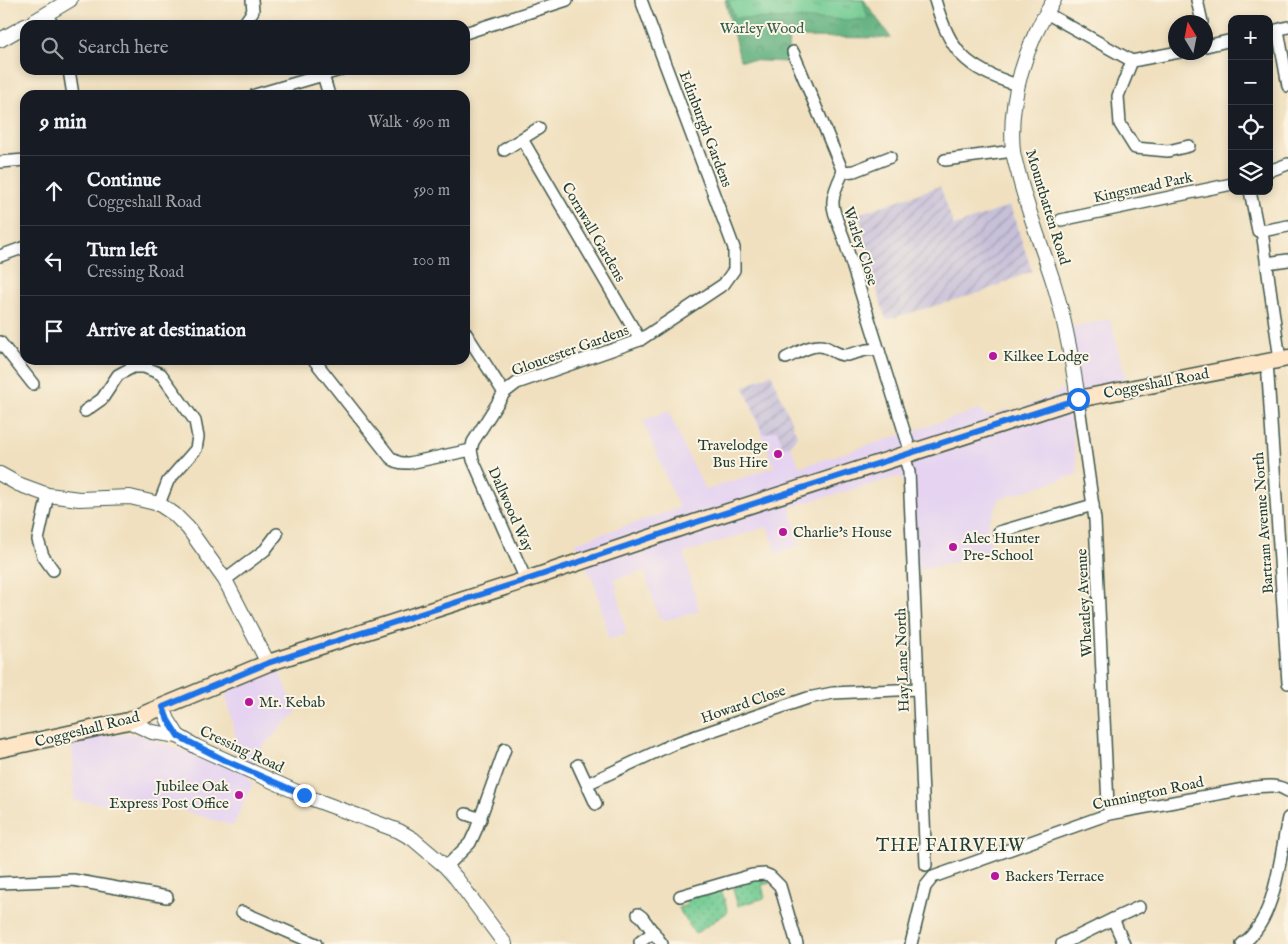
<!DOCTYPE html>
<html lang="en">
<head>
<meta charset="utf-8">
<style>
	body { margin:0; font-family:"IM FELL English",serif; background:#20242c; color:#f1f3f6 }
	.controls { position:absolute; right:15px; top:15px; display:grid; overflow:hidden; border-radius:10px; box-shadow:0 2px 8px #0003 }
	.controls button { width:45px; height:45px; display:grid; place-items:center; padding:0; border:0; border-bottom:1px solid #363941; background:#171b24; color:#f1f3f6; font:25px sans-serif }
	.compass { position:absolute; left:1168px; top:15px; width:45px; height:45px; border-radius:50%; background:#171b24; box-shadow:0 2px 8px #0003; rotate:350deg }
	.stop { position:absolute; width:15px; height:15px; margin:-11px; border:4px solid #1a73e8; border-radius:50%; background:#fff }
	.stop.end { background:#1a73e8; border-color:#fff; box-shadow:0 1px 5px #0008 }
	.list { margin:0; padding:0; list-style:none }
	h2 { display:flex; justify-content:space-between; align-items:center; height:65px; margin:0; padding:0 20px; font-size:21px }
	h2 small { font-size:16px; font-weight:400; color:#9ea1a6 }
	.list li { display:grid; grid-template-columns:32px 1fr auto; gap:15px; align-items:center; box-sizing:border-box; height:70px; padding:0 20px; border-top:1px solid #363941 }
	.list b { display:block; font-size:19px; white-space:nowrap }
	.list p { margin:0; font-size:16px; white-space:nowrap; color:#9ea1a6 }
	.list em { font-size:16px; font-style:normal; color:#9ea1a6 }
	.icon { flex:none; width:28px; height:28px; fill:none; stroke:currentColor; stroke-width:2; stroke-linecap:round; stroke-linejoin:round }
	.map { position:relative; flex:none; width:1288px; height:944px; overflow:hidden }
	.search { position:absolute; background:#171b24; box-shadow:0 2px 8px #0003; left:20px; top:20px; width:450px; height:55px; display:flex; align-items:center; gap:12px; box-sizing:border-box; padding:0 18px; border-radius:15px; color:#9ea1a6; font-size:19px }
	.panel { position:absolute; background:#171b24; box-shadow:0 2px 8px #0003; left:20px; top:90px; width:450px; height:275px; border-radius:15px }
	.map>svg:first-child { display:block }
	.built { fill:#e5d3f1 }
	.industrial { fill:url(#industrial-furrows) }
	.grass { fill:url(#grass-dots); stroke:#478462 }
	.forest { fill:url(#forest-crowns); stroke:#3d7658 }
	.park { fill:url(#park-tufts); stroke:#478462 }
	.lines { fill:none; stroke-linecap:round; stroke-linejoin:round }
	.minor-casing { stroke:#3e5549; stroke-width:14 }
	.tertiary-casing { stroke:#3e5549; stroke-width:16 }
	.secondary-casing { stroke:#3e5549; stroke-width:19 }
	.minor { stroke:#fff; stroke-width:11 }
	.tertiary { stroke:#fff; stroke-width:14 }
	.secondary { stroke:#fee5c5; stroke-width:16 }
	.route { stroke:#1a73e8; stroke-width:6 }
	.poi-dot { fill:#b5179e; stroke:#fcf5e5; stroke-width:2 }
	.labels { text-anchor:middle; stroke-width:4; stroke-linejoin:round; paint-order:stroke }
	.park-label { font-size:15px; fill:#33604b; stroke:#fcf5e5 }
	.street-label { font-size:15px; fill:#1f3d34; stroke:#fcf5e5 }
	.poi-label { font-size:15px; fill:#1f3d34; stroke:#fcf5e5; text-anchor:start }
	.quarter-label { font-size:18px; letter-spacing:1px; fill:#1f3d34; stroke:#fcf5e5 }
</style>
</head>
<body>
<div class="map">
<svg width="1288" height="944" viewBox="0 0 1288 944">
	<defs>
		<pattern id="industrial-furrows" width="10" height="10" patternUnits="userSpaceOnUse" patternTransform="scale(1.25)"><rect width="10" height="10" fill="#c7c0d9"/><path d="M-1 1l2-2M0 10L10 0M9 11l2-2" fill="none" stroke="#a19db1"/></pattern>
		<pattern id="grass-dots" width="8" height="8" patternUnits="userSpaceOnUse" patternTransform="scale(1.25)"><rect width="8" height="8" fill="#6fca91"/><path d="M2 2h.1M6 6h.1" fill="none" stroke="#5ba577" stroke-width="1.8" stroke-linecap="round"/></pattern>
		<pattern id="forest-crowns" width="20" height="18" patternUnits="userSpaceOnUse" patternTransform="scale(1.25)"><rect width="20" height="18" fill="#5bae7b"/><path d="M2 6a3 3 0 1 1 6 0M12 15a3 3 0 1 1 6 0" fill="none" stroke="#4b8f66"/></pattern>
		<pattern id="park-tufts" width="24" height="20" patternUnits="userSpaceOnUse" patternTransform="scale(1.25)"><rect width="24" height="20" fill="#6fca91"/><path d="M3 7l-1-3M5 7V3M7 7l1-3M15 17l-1-3M17 17v-4M19 17l1-3" fill="none" stroke="#5ba577"/></pattern>
	</defs>
	<rect width="100%" height="100%" fill="#fcf5e5"/>
	<filter id="ink" filterUnits="userSpaceOnUse"><feTurbulence type="fractalNoise" baseFrequency=".02" numOctaves="2"/><feDisplacementMap in="SourceGraphic" scale="10" xChannelSelector="R" yChannelSelector="G"/><feConvolveMatrix kernelMatrix="1 2 1 2 8 2 1 2 1" color-interpolation-filters="sRGB"/></filter>
	<filter id="wash" filterUnits="userSpaceOnUse"><feTurbulence type="fractalNoise" baseFrequency=".0096" numOctaves="4" result="noise"/><feDisplacementMap in="SourceGraphic" scale="20" xChannelSelector="R" yChannelSelector="G"/><feGaussianBlur stdDeviation="1.12" result="paint"/><feColorMatrix in="noise" values="0 0 0 0 0 0 0 0 0 0 0 0 0 0 0 0 0 1.4 0 .05"/><feComposite in="paint" operator="in"/></filter>
	<g filter="url(#wash)">
		<rect width="100%" height="100%" fill="#f0e0bf"/>
		<!-- built -->
		<g class="built">
			<polygon points="1110,319 1130,394 1069,408 1078,474 1000,499 988,523 991,554 923,569 906,569 904,513 906,489 901,476 790,507 800,545 776,554 769,529 766,527 684,553 699,611 663,621 662,618 659,618 644,571 615,579 626,634 609,639 595,585 575,543 679,508 643,421 668,410 687,454 706,490 774,467 744,387 771,374 797,435 790,446 800,467 981,409 984,416 1000,413 1000,412 1007,409 1008,411 1018,409 1052,396 1069,385 1066,353 1059,330"/>
			<polygon points="277,668 297,711 264,745 248,779 253,783 233,826 178,809 74,801 72,737 137,734 201,757 207,760 238,755 237,742 224,688"/>
		</g>
		<!-- industrial -->
		<g class="industrial">
			<polygon points="940,186 954,226 1010,206 1032,271 982,292 886,320 864,247 864,231 858,214"/>
			<polygon points="771,374 797,435 790,446 783,447 777,430 763,434 744,387"/>
		</g>
		<!-- grass -->
		<g class="grass">
			<polygon points="757,878 766,880 770,883 762,885 765,898 738,906 734,893 734,886"/>
			<polygon points="716,890 722,892 728,912 695,934 678,908 687,905 685,898"/>
		</g>
		<!-- forest -->
		<polygon class="forest" points="725,0 864,0 891,38 789,37 787,62 740,60"/>
		<!-- park -->
		<polygon class="park" points="728,0 863,0 868,20 735,18"/>
	</g>
	<g filter="url(#ink)">
		<g class="lines">
			<!-- minor casing -->
			<g class="minor-casing">
				<g id="minor">
					<path d="M935 0C950 52 965 68 1017 85"/>
					<polyline points="1197,0 1202,22"/>
					<polyline points="1046,13 1132,61 1179,52"/>
					<polyline points="46,15 53,25"/>
					<polyline points="243,25 253,11 252,0"/>
					<polyline points="1278,30 1288,86"/>
					<polyline points="1269,32 1288,27"/>
					<polyline points="465,33 567,0"/>
					<polyline points="1206,46 1232,40"/>
					<path d="M793 52 843 172C827 205 832 206 844 239L911 453"/>
					<polyline points="1132,61 1118,96 1120,124 1135,148 1168,151 1189,146"/>
					<polyline points="69,70 73,95"/>
					<polyline points="323,75 329,95"/>
					<polyline points="255,95 340,70"/>
					<polyline points="522,139 640,340"/>
					<polyline points="504,150 539,128"/>
					<polyline points="945,160 1013,151"/>
					<polyline points="0,162 25,160"/>
					<polyline points="1269,171 1288,164"/>
					<polyline points="843,172 854,171 890,157"/>
					<polyline points="1250,191 1258,231"/>
					<polyline points="1061,220 1232,184"/>
					<polyline points="0,256 25,247"/>
					<polyline points="1267,263 1288,260"/>
					<polyline points="465,332 504,393"/>
					<polyline points="0,342 33,384"/>
					<path d="M786 358C798 353 812 343 825 347 833 350 838 356 847 355 859 353 867 347 879 351"/>
					<path d="M314 360 390 457C396 463 401 463 409 463L471 450 473 442 504 393 517 383 640 340 724 284 734 270V248L641 0"/>
					<polyline points="1280,360 1262,231 1288,226"/>
					<polyline points="1267,361 1288,683"/>
					<polyline points="1078,399 1095,520 1108,806"/>
					<polyline points="85,411 102,399 118,375 133,367 144,367 161,374 195,421 198,437 196,449 168,481 159,504"/>
					<polyline points="471,450 473,460 526,580"/>
					<polyline points="904,455 909,472 926,865"/>
					<polyline points="48,495 38,540 43,556 53,570"/>
					<polyline points="999,532 1093,505"/>
					<polyline points="225,580 265,550 277,534"/>
					<polyline points="578,765 596,804"/>
					<polyline points="587,784 673,744 808,698 833,693 918,689"/>
					<polyline points="466,814 481,819"/>
					<polyline points="446,867 470,843 476,830 505,749"/>
					<polyline points="0,883 73,880 167,897"/>
					<polyline points="680,896 752,875 765,874 770,876 780,886 797,944"/>
					<polyline points="242,912 316,944"/>
					<polyline points="638,914 642,917 662,944"/>
					<polyline points="1113,919 1139,907"/>
					<polyline points="640,942 654,932"/>
					<path d="M911 944 925 887 933 877 1109 814 1255 787C1267 786 1277 784 1288 791"/>
					<polyline points="1062,944 1113,919 1124,944"/>
					<path d="M1242 944C1276 921 1280 856 1288 818"/>
				</g>
			</g>
			<!-- tertiary casing -->
			<g class="tertiary-casing">
				<g id="tertiary">
					<path d="M1054 0C1026 43 1008 99 1013 151 1014 160 1018 170 1020 180 1029 214 1042 247 1053 281 1065 319 1072 359 1078 399"/>
					<polyline points="28,25 70,0"/>
					<polyline points="0,40 25,26"/>
					<polyline points="0,474 18,484 48,495 79,499 130,497 159,504 174,514 188,528 225,580 268,663"/>
					<polyline points="163,707 168,720 178,736 197,747 310,798 399,831 413,839 446,867 456,878 505,944"/>
					<polyline points="128,721 152,732 178,736"/>
				</g>
			</g>
			<!-- secondary casing -->
			<g class="secondary-casing">
				<polyline id="secondary" points="0,749 128,721 268,663 526,580 697,522 1078,399 1288,358"/>
			</g>
			<!-- minor -->
			<use href="#minor" class="minor"/>
			<!-- tertiary -->
			<use href="#tertiary" class="tertiary"/>
			<!-- secondary -->
			<use href="#secondary" class="secondary"/>
		</g>
	</g>
	<g class="lines" filter="url(#ink)">
		<!-- route -->
		<polyline class="route" points="304,795 224,760 178,736 168,720 163,707 268,663 526,580 697,522 1078,399"/>
	</g>
	<!-- markers -->
	<g class="poi-dot">
		<circle cx="993" cy="356" r="5"/>
		<circle cx="778" cy="454" r="5"/>
		<circle cx="783" cy="532" r="5"/>
		<circle cx="953" cy="547" r="5"/>
		<circle cx="249" cy="702" r="5"/>
		<circle cx="239" cy="795" r="5"/>
		<circle cx="995" cy="876" r="5"/>
	</g>
	<g class="labels">
		<!-- park labels -->
		<g class="park-label">
			<text x="762" y="33">Warley Wood</text>
		</g>
		<!-- street labels -->
		<g class="street-label">
			<text transform="translate(706 129) rotate(69)" y="5">Edinburgh Gardens</text>
			<text transform="translate(1143 187) rotate(-12)" y="5">Kingsmead Park</text>
			<text transform="translate(1048 207) rotate(73)" y="5">Mountbatten Road</text>
			<text transform="translate(594 232) rotate(60)" y="5">Cornwall Gardens</text>
			<text transform="translate(861 246) rotate(72)" y="5">Warley Close</text>
			<text transform="translate(570 350) rotate(-20)" y="5">Gloucester Gardens</text>
			<text transform="translate(1156 383) rotate(-11)" y="5">Coggeshall Road</text>
			<text transform="translate(511 509) rotate(66)" y="5">Dallwood Way</text>
			<text transform="translate(1263 523) rotate(-94)" y="5">Bartram Avenue North</text>
			<text transform="translate(1084 603) rotate(-93)" y="5">Wheatley Avenue</text>
			<text transform="translate(902 660) rotate(-92)" y="5">Hay Lane North</text>
			<text transform="translate(743 704) rotate(-19)" y="5">Howard Close</text>
			<text transform="translate(87 729) rotate(-14)" y="5">Coggeshall Road</text>
			<text transform="translate(242 749) rotate(25)" y="5">Cressing Road</text>
			<text transform="translate(1148 793) rotate(-12)" y="5">Cunnington Road</text>
		</g>
		<!-- poi labels -->
		<g class="poi-label">
			<text x="1003" y="361">Kilkee Lodge</text>
			<text x="768" y="450" text-anchor="end">Travelodge<tspan x="768" dy="17">Bus Hire</tspan></text>
			<text x="793" y="537">Charlie's House</text>
			<text x="963" y="543">Alec Hunter<tspan x="963" dy="17">Pre-School</tspan></text>
			<text x="259" y="707">Mr. Kebab</text>
			<text x="229" y="791" text-anchor="end">Jubilee Oak<tspan x="229" dy="17">Express Post Office</tspan></text>
			<text x="1005" y="881">Backers Terrace</text>
		</g>
		<!-- quarter labels -->
		<g class="quarter-label">
			<text x="951" y="851">THE FAIRVEIW</text>
		</g>
	</g>
</svg>
<div class="controls">
<button>+</button>
<button>−</button>
<button><svg class="icon" aria-label="locate" viewBox="0 0 24 24"><circle cx="12" cy="12" r="6"/><path d="M12 2v4M12 18v4M2 12h4M18 12h4"/></svg></button>
<button><svg class="icon" aria-label="layers" viewBox="0 0 24 24"><path d="M12 4l9 5-9 5-9-5zM3 14l9 5 9-5"/></svg></button>
</div>
<svg class="compass" viewBox="-18 -18 36 36"><path d="M0-13l5 13h-10z" fill="#e53935"/><path d="M0 13l5-13h-10z" fill="#9ea1a6"/></svg>
<div class="stop" style="left:1078px;top:399px"></div>
<div class="stop end" style="left:304px;top:795px"></div>
<div class="search"><svg class="icon" aria-label="search" viewBox="0 0 24 24"><circle cx="10" cy="10" r="6"/><path d="M15 15l6 6"/></svg>Search here</div>
<section class="panel">
<h2>9 min<small>Walk · 690 m</small></h2>
<ul class="list">
<li><svg class="icon" aria-label="ahead" viewBox="0 0 24 24"><path d="M12 20V5M6 11l6-6 6 6"/></svg><div><b>Continue</b><p>Coggeshall Road</p></div><em>590 m</em></li>
<li><svg class="icon" aria-label="left" viewBox="0 0 24 24"><path d="M17 20v-9H6M10 6l-5 5 5 5"/></svg><div><b>Turn left</b><p>Cressing Road</p></div><em>100 m</em></li>
<li><svg class="icon" aria-label="arrive" viewBox="0 0 24 24"><path d="M6 21V4h12l-3 4 3 4H6"/></svg><div><b>Arrive at destination</b></div></li>
</ul>
</section>
</div>
</body>
</html>
